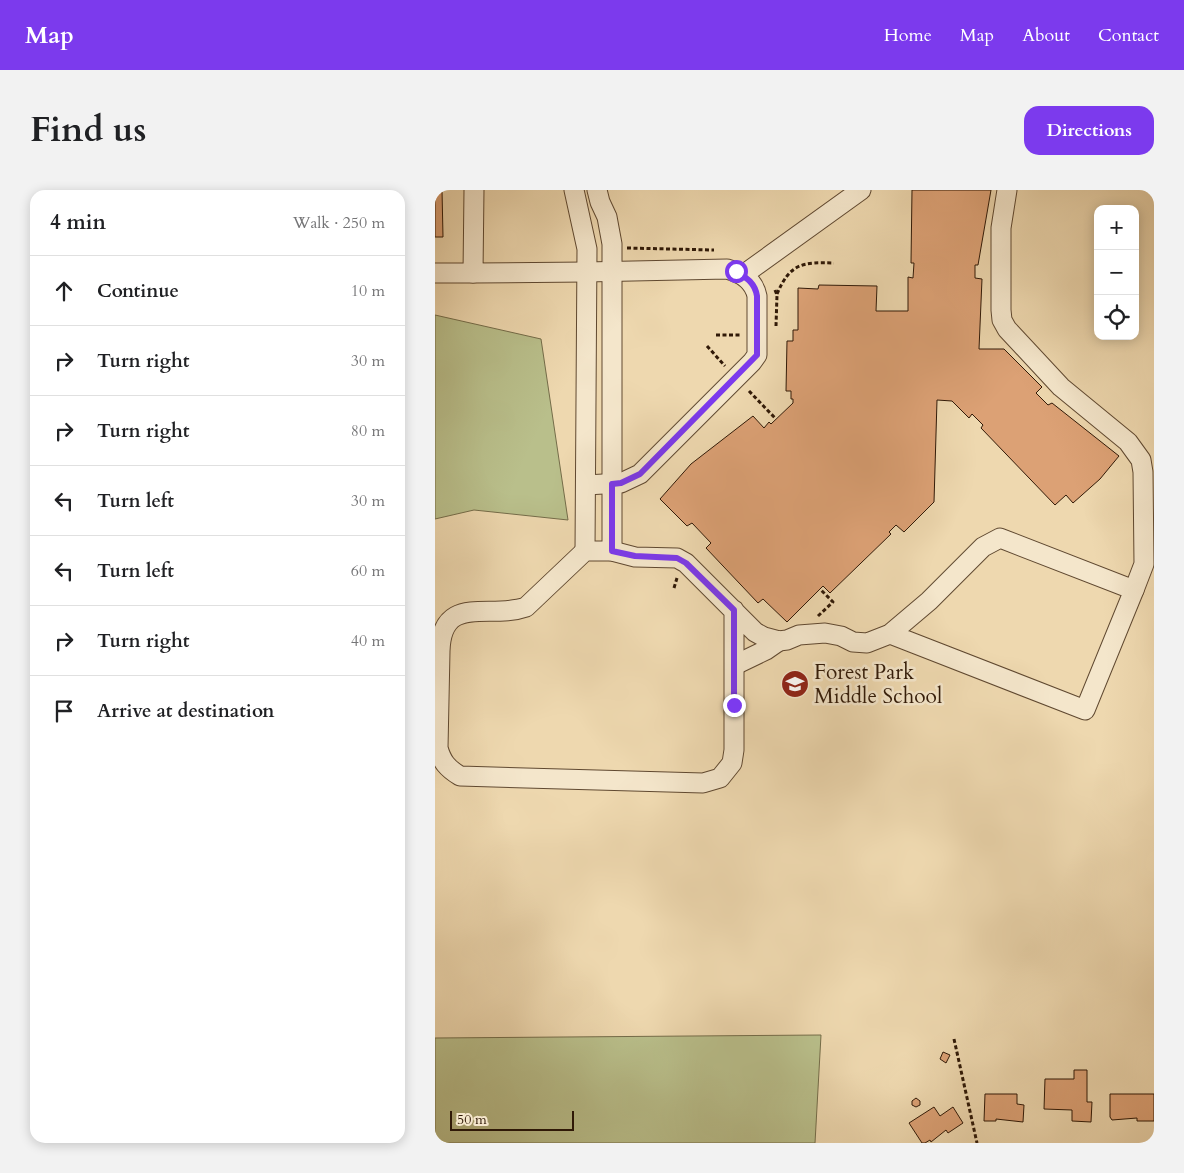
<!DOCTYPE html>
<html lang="en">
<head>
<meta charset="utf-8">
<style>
	body { margin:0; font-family:Cardo,serif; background:#f2f2f2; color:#202124 }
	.controls { position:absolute; right:15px; top:15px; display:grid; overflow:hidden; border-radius:10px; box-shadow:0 2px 12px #0003 }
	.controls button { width:45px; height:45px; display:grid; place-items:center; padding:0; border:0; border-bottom:1px solid #e0e0e0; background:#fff; color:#202124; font:25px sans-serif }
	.scale { position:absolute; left:15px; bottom:12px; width:124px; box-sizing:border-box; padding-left:5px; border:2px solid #301907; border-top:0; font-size:14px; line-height:18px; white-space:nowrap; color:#301907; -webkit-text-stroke:4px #f4e6cb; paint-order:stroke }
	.stop { position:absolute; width:15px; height:15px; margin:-11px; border:4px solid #7c3aed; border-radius:50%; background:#fff }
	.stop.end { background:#7c3aed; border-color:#fff; box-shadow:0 1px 5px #0008 }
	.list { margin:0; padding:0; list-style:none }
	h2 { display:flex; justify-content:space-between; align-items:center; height:65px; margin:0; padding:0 20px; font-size:21px }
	h2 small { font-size:16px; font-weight:400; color:#757577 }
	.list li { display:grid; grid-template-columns:32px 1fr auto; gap:15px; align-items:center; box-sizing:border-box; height:70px; padding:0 20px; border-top:1px solid #e0e0e0 }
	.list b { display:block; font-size:19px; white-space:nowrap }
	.list em { font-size:16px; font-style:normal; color:#757577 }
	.icon { flex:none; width:28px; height:28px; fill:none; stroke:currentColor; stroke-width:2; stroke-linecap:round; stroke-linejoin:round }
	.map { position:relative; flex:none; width:719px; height:953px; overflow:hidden; border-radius:15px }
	header { display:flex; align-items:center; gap:30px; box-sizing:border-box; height:70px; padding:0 25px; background:#7c3aed; color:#fff }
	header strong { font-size:24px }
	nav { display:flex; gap:28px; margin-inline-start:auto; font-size:18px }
	.intro { display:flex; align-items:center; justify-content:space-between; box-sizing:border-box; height:120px; padding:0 30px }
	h1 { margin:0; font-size:35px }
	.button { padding:12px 22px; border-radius:15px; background:#7c3aed; color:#fff; font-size:18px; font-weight:700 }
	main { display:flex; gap:30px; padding:0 30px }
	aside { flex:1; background:#fff; border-radius:15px; box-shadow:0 2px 12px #0003 }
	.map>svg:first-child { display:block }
	.green { fill:#b9bf8b; stroke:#746c49 }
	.building { fill:#dca175; stroke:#301907 }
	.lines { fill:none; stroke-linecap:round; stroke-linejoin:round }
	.minor-casing { stroke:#604931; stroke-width:21 }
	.path { stroke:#301907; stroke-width:3; stroke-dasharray:4 2.5; stroke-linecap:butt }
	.minor { stroke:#f4e6cb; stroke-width:19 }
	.route { stroke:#7c3aed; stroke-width:6 }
	.labels { text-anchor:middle; stroke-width:5; stroke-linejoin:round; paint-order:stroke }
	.poi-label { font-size:21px; fill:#301907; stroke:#f4e6cb; text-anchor:start }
</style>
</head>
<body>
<header>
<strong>Map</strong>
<nav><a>Home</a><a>Map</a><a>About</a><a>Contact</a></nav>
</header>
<div class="intro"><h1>Find us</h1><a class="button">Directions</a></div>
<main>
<aside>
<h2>4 min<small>Walk · 250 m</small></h2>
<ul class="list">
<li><svg class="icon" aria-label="ahead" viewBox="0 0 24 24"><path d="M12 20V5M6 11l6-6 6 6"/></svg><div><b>Continue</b></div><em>10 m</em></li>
<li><svg class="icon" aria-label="right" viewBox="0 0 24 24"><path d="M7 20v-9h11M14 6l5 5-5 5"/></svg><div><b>Turn right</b></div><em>30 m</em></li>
<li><svg class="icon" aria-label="right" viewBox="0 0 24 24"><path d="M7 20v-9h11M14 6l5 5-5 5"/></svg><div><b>Turn right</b></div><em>80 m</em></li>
<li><svg class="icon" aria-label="left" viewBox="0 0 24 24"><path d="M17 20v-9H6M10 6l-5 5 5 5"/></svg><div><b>Turn left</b></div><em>30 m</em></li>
<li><svg class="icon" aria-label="left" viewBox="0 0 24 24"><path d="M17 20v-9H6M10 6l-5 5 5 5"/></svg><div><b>Turn left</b></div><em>60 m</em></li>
<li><svg class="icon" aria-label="right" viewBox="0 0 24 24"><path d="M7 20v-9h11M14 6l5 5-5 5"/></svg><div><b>Turn right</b></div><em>40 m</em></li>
<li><svg class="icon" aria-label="arrive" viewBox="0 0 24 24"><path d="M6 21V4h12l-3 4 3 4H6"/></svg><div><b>Arrive at destination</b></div></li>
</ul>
</aside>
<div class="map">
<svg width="719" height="953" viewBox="0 0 719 953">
	<rect width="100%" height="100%" fill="#eed8af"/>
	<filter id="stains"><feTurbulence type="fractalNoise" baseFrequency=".004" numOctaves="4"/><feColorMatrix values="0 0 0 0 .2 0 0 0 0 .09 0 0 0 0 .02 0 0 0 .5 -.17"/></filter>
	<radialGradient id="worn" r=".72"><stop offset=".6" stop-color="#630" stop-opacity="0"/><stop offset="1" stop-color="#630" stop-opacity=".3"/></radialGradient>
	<!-- green -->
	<g class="green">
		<polygon points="0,125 106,149 133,330 39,320 0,329"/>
		<polygon points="386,845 380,953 0,953 0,848"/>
	</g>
	<!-- building -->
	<g class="building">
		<polygon points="0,0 7,0 8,47 0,47"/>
		<polygon points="477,0 556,0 543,75 540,75 540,88 547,89 544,159 569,159 607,197 601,203 613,215 617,213 684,266 665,289 638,313 631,305 620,315 546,238 548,235 537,224 534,228 517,211 502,210 499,312 469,342 461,335 454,342 456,344 395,403 388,396 352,432 328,409 323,413 271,358 276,353 257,333 252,336 225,309 256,274 318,226 329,238 334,232 336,234 358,213 358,209 356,209 356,201 351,201 352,151 358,151 358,140 363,140 363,98 383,99 384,95 442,96 441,121 473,121 473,87 478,88 479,73 476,73"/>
		<polygon points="508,862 515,865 511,873 505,869"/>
		<polygon points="639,880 652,880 652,912 657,912 656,932 637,931 637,920 609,919 610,889 639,889"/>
		<polygon points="550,904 582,904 582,914 589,915 588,932 561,929 561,931 549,931"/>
		<polygon points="675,904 719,904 719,931 702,931 702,928 677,930 675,927"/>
		<polygon points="481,908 485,911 485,915 481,917 477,915 477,911"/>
		<polygon points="499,917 505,926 518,917 528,933 513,943 511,940 496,952 495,950 490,953 487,953 474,933"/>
	</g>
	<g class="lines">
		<!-- minor casing -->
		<g class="minor-casing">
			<g id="minor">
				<path d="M39 0 38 83 151 82 292 79C307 83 319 91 322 106V165L317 172 205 284 186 293 151 295"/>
				<polyline points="139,0 152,59 150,361"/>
				<polyline points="162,0 165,12 172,27 177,54 177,361"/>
				<polyline points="572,0 566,38 566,120 567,130 572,139 626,197 693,252 706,270 708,282 709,374 699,400"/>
				<polyline points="0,83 38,83"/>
				<polyline points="308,85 426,0"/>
				<path d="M299 420V560L297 573 285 588 268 593 25 586C12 578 7 572 3 558L5 461C7 403 54 430 91 417L150 361H177L200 367 242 368 251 373 320 442 329 447 344 451 352 450 364 445 390 443 406 446 418 452 432 453 455 444 494 411 548 357 565 348 699 400 650 520 455 444"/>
				<polyline points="300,475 331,460 344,451"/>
			</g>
		</g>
		<!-- path -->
		<g class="path">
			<polyline points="192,58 279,60"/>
			<polyline points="340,100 342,105 341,136"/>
			<path d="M342 104C355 73 368 72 399 73"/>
			<polyline points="281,145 305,145"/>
			<polyline points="272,156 290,176"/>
			<polyline points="314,201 341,229"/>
			<polyline points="239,398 242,388"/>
			<polyline points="383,426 398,412 385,399"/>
			<polyline points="519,849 542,953"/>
		</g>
		<!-- minor -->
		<use href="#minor" class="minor"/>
	</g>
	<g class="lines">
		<!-- route -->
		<path class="route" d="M299 515V420L251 373 242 368 200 366 177 361V294L186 293 205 284 322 165V106C320 93 312 88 301 81"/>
	</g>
	<!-- icons -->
	<defs>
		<g id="school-disc" transform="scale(1.4375)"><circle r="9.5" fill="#8f2418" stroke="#f4e6cb"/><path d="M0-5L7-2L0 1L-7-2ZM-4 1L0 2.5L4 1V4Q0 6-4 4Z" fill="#fff"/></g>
	</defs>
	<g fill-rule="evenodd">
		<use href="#school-disc" x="360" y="494"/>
	</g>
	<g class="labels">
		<!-- poi labels -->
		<g class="poi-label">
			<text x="379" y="489">Forest Park<tspan x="379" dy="24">Middle School</tspan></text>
		</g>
	</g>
	<rect width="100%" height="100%" filter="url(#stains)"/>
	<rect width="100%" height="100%" fill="url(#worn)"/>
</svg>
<div class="controls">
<button>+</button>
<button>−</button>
<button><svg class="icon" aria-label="locate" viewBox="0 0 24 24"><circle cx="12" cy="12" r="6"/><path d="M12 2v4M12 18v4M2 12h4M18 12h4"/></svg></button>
</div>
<div class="scale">50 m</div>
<div class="stop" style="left:301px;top:81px"></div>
<div class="stop end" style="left:299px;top:515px"></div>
</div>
</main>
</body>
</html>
